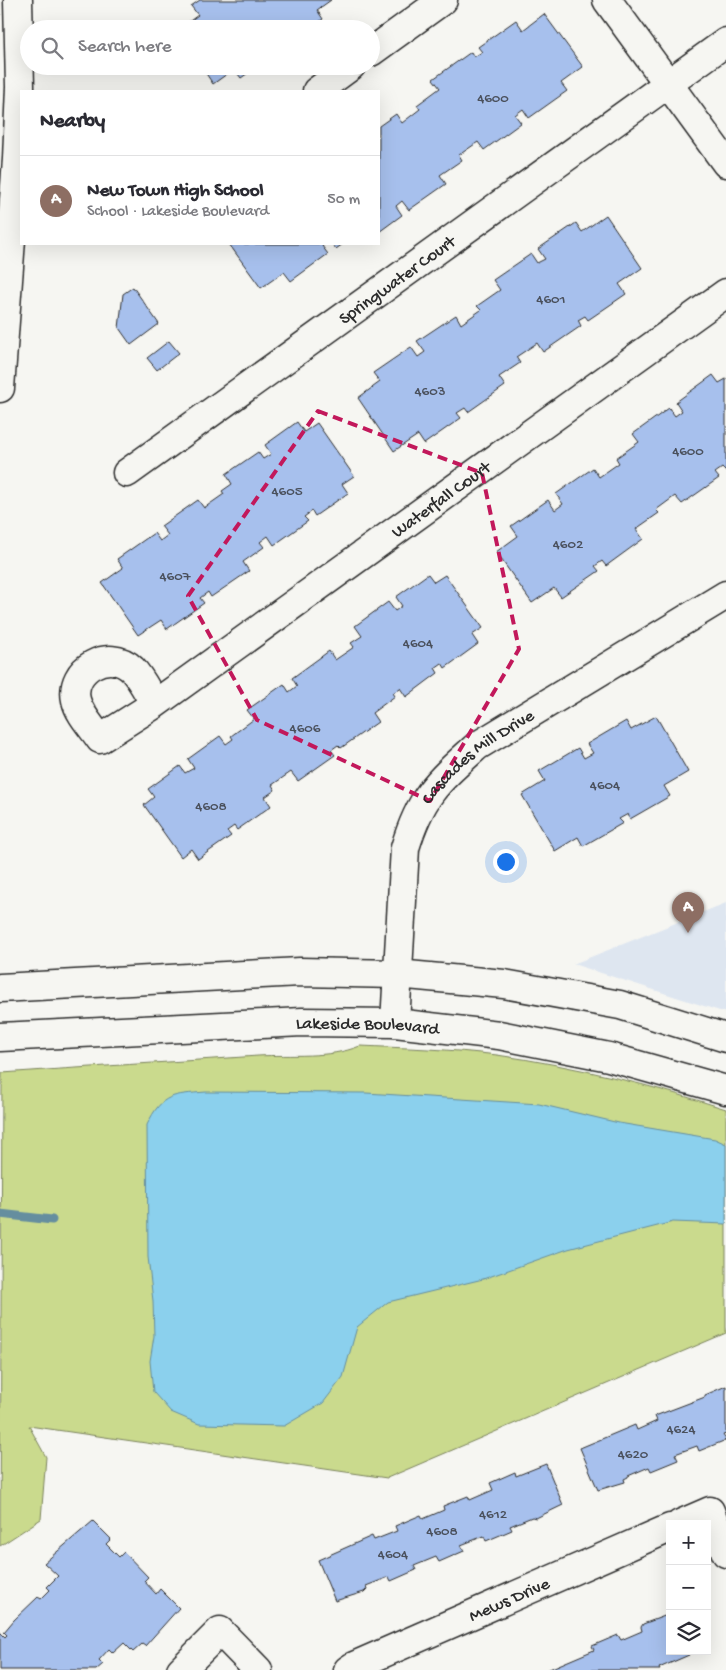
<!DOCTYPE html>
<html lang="en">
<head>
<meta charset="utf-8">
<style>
	body { margin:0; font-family:"Gochi Hand",sans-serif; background:#f2f2f3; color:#2b2b33 }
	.controls { position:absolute; right:15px; bottom:15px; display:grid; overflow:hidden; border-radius:0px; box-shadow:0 5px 20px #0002 }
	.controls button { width:45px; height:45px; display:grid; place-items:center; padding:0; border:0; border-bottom:1px solid #e1e1e2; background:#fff; color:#2b2b33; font:25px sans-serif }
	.you { position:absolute; left:505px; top:861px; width:18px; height:18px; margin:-12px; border:4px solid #fff; border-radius:50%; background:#1a73e8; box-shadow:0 0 0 8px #1a73e833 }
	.badge { display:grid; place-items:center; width:32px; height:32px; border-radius:50%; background:#c8321e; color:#fff; font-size:16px; font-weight:700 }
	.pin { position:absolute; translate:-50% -41px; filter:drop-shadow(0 1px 2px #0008) }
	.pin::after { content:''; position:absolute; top:26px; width:18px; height:15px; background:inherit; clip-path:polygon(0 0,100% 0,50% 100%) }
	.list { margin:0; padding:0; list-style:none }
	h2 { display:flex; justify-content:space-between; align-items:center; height:65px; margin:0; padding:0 20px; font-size:21px }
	h2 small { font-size:16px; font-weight:400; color:#7c7c81 }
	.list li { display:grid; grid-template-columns:32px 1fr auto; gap:15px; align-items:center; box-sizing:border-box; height:90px; padding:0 20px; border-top:1px solid #e1e1e2 }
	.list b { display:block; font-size:19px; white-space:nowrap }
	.list p { margin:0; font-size:16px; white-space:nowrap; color:#7c7c81 }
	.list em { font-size:16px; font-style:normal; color:#7c7c81 }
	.icon { flex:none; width:28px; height:28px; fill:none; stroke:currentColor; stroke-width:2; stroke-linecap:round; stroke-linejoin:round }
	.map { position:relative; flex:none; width:726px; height:1670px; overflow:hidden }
	.search { position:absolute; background:#fff; box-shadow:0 5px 20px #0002; left:20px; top:20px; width:360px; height:55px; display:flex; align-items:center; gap:12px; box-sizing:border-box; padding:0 18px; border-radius:28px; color:#7c7c81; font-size:19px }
	.panel { position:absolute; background:#fff; box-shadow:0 5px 20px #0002; left:20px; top:90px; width:360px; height:155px; border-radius:0px }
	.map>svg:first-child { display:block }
	.built { fill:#dee6f0 }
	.green { fill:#cada8d; stroke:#7a825c }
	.water { fill:#8bd0ed; stroke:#658e9f }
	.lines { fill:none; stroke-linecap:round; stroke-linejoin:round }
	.stream { stroke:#658e9f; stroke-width:9 }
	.building { fill:#a7c0ed; stroke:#2b2b2b }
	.minor-casing { stroke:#2b2b2b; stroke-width:31 }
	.major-casing { stroke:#2b2b2b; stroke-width:31 }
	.minor { stroke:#f6f6f2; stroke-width:28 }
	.major { stroke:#f6f6f2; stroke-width:28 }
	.marked { fill:none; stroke:#c2185b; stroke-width:4; stroke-dasharray:10 6; stroke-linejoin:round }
	.labels { text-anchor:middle; stroke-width:4; stroke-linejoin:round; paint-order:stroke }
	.number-label { font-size:15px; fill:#4a505c }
	.street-label { font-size:18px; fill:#2b2b2b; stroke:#f6f6f2 }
</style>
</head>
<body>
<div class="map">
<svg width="726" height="1670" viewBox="0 0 726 1670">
	<rect width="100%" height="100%" fill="#f6f6f2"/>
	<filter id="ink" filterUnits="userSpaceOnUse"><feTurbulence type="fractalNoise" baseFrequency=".02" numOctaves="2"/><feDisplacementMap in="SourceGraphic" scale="10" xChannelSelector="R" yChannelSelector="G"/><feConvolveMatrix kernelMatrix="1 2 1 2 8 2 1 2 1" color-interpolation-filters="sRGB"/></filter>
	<g filter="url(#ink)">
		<!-- built -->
		<polygon class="built" points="726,903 726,1013 573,964"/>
		<!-- green -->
		<path class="green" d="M360 1046C405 1048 451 1049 497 1055 575 1066 651 1085 726 1109V1333L387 1478 29 1426 46 1457 41 1519 0 1546 2 1073C87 1067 172 1062 258 1056 291 1054 328 1059 360 1046Z"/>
		<!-- water -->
		<path class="water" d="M206 1092 366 1093 539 1104 619 1123 715 1139 726 1144V1224L673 1222 568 1249 483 1279 388 1302 357 1327 343 1377 323 1403 284 1426 199 1424 171 1412 153 1392 150 1361 154 1336 153 1301 148 1257 147 1125C162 1093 173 1095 206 1092Z"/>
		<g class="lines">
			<!-- stream -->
			<polyline class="stream" points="0,1214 52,1220"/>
		</g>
		<!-- building -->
		<g class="building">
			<polygon points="200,0 331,0 317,10 323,19 309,29 179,29 198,15 191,6"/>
			<polygon points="544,14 583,67 561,83 567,91 529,118 523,109 515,115 521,123 484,150 478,142 459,155 462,160 440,175 446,184 409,210 402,201 396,206 402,215 379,232 379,126 396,114 402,123 420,109 417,105 440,88 433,79 471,52 474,57 482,52 478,47 516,20 523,30"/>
			<polygon points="201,66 258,66 241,78 234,69 213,84"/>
			<polygon points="606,215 642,268 619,284 626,294 588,320 585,316 578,320 581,326 543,352 537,343 516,357 520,363 499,377 505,386 468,412 465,408 457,413 461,418 424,444 418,435 394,451 358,398 380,382 373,373 411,347 418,357 425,352 417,341 456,315 461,324 481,310 477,306 500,290 493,280 531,254 537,263 545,259 538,249 576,223 582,232"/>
			<polygon points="229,244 325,244 322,246 328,254 291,281 284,272 261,288"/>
			<polygon points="332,244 343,244 336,249"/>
			<polygon points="133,287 159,324 131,345 119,328 123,294"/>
			<polygon points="169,341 179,353 157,370 147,358"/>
			<polygon points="713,375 719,383 726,379 726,472 722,468 715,473 719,478 682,504 675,496 656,510 659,513 636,529 643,539 606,566 602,561 595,566 599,571 561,597 554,588 532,603 496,552 518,536 511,526 548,500 555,510 563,504 556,494 593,468 599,477 619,463 616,458 639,442 633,434 669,408 675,416 682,411 676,402"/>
			<polygon points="297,422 304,432 317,423 354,476 342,484 348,493 315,516 312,511 304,517 308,521 274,545 268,536 260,542 264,547 243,562 249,571 211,597 208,592 200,598 204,603 167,629 161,620 138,635 102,583 123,568 117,559 154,533 160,541 168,535 161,526 198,500 204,508 224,494 222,491 232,484 226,474 258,452 263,459 271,454 265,445"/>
			<polygon points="428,574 434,582 445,575 483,628 472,635 478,644 445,668 442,663 435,668 438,673 406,697 400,688 393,693 395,696 372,713 378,722 341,748 338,745 331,750 335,755 298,781 291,772 272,785 275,790 265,797 271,806 237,830 234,826 227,831 231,836 198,859 191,849 181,857 144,805 154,797 148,789 180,766 185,773 194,768 188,759 220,736 226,744 233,739 231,736 254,719 247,710 284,684 289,692 297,686 292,678 329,651 335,660 354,647 351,643 362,636 355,626 388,602 395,611 402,606 396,597"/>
			<polygon points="656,716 688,772 664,786 670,796 630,819 628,814 619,819 623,823 583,846 578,837 555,851 522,795 545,781 539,771 578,748 584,758 593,753 587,744 626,721 631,730"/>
			<polygon points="726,1386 726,1434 723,1435 726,1440 699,1451 697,1446 675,1454 678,1460 651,1471 649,1467 628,1476 628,1477 624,1479 625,1482 598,1490 580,1448 635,1425 637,1430 657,1421 655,1416 705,1397 705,1395"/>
			<polygon points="546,1464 563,1505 536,1518 532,1517 510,1526 512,1530 486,1541 484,1536 461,1545 464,1551 439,1562 436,1557 414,1566 416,1570 391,1581 389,1577 366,1586 367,1589 364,1592 335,1601 318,1560 372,1536 374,1540 397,1531 395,1526 421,1515 423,1519 444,1510 443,1506 468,1496 470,1500 493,1490 490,1483 515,1472 516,1476"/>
			<polygon points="93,1521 111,1539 106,1544 119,1557 124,1552 148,1577 144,1581 156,1594 160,1589 179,1608 145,1646 142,1644 133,1652 124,1643 113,1653 109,1649 99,1660 103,1664 96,1670 0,1670 0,1632 5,1637 7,1635 4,1632 14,1620 38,1597 41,1599 50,1590 47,1587 58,1576 44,1563"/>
			<polygon points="670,1614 670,1651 687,1651 689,1655 659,1668 660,1670 547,1670 594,1650 592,1646 618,1635 621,1640 642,1631 641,1627 643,1624"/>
		</g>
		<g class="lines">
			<!-- minor casing -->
			<g class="minor-casing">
				<g id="minor">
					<polyline points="607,0 726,163"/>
					<polyline points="371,52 443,0"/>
					<polyline points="317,91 351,66"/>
					<polyline points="0,388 17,159 20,87 18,0"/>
					<path id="s1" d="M127 473 726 42"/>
					<path id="s2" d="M155 704C148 693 141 678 132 669 109 647 69 669 76 700 79 714 93 728 100 739L155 704 726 293"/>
					<path id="s3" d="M395 1023 405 848C421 795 437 782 477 746L726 595"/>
					<polyline points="680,1524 710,1511 726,1553"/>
					<polyline points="181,1670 220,1631 258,1670"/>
					<path id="s4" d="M348 1670 354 1666 670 1528"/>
				</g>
			</g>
			<!-- major casing -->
			<g class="major-casing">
				<g id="major">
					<polyline points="0,988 300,972 397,974 504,984 620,1005 726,1038"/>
					<path id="s5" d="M0 1037 302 1022 395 1023 499 1035 609 1057 726 1090"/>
				</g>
			</g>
			<!-- minor -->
			<use href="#minor" class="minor"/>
			<!-- major -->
			<use href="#major" class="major"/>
		</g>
	</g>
	<!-- marked area -->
	<path class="marked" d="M318 411 482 473 519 649 430 801 257 720 188 596Z"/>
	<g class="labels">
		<!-- number labels -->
		<g class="number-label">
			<text x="493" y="102">4600</text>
			<text x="551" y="303">4601</text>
			<text x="430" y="395">4603</text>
			<text x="688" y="455">4600</text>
			<text x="287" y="495">4605</text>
			<text x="568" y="548">4602</text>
			<text x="175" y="580">4607</text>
			<text x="418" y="647">4604</text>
			<text x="305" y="732">4606</text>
			<text x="605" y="789">4604</text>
			<text x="211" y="810">4608</text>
			<text x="681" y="1433">4624</text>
			<text x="633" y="1458">4620</text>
			<text x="493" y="1518">4612</text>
			<text x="442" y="1535">4608</text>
			<text x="393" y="1558">4604</text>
		</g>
		<!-- street labels -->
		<g class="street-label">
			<text dy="6" stroke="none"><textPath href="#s1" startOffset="332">Springwater Court</textPath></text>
			<text dy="6" stroke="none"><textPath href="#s2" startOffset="589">Waterfall Court</textPath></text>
			<text dy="6" stroke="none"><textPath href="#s3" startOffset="296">Cascades Mill Drive</textPath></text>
			<text dy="6" stroke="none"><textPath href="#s5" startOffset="368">Lakeside Boulevard</textPath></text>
			<text dy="6" stroke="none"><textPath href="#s4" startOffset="176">Mews Drive</textPath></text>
		</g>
	</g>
</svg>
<div class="controls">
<button>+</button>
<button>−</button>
<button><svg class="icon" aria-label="layers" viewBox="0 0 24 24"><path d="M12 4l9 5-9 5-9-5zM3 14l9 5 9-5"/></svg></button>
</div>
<div class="you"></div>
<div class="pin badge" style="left:688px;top:933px;background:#8d6e63">A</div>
<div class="search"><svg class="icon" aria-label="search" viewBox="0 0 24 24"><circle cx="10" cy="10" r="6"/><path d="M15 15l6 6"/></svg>Search here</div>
<section class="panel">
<h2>Nearby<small></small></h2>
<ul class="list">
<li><span class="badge" style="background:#8d6e63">A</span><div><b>New Town High School</b><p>School · Lakeside Boulevard</p></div><em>50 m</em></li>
</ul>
</section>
</div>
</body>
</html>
